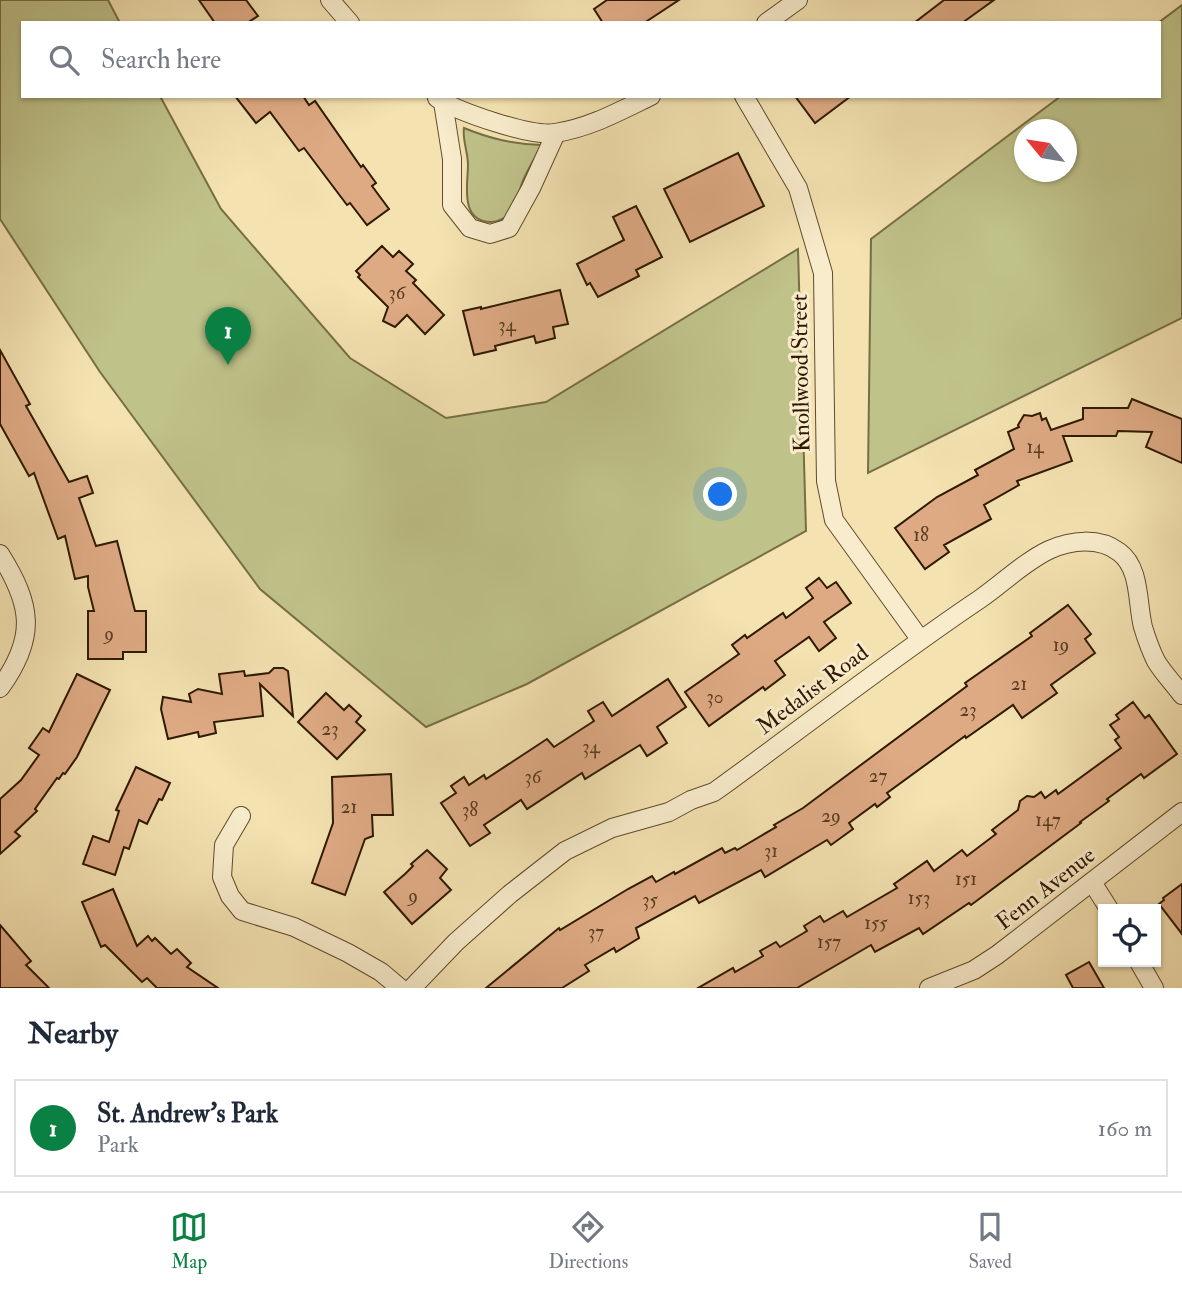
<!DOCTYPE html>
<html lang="en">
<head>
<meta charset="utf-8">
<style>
	body { margin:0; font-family:"IM FELL Double Pica",serif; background:#f2f2f3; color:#1f2937 }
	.controls { position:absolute; right:21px; bottom:21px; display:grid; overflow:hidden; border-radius:0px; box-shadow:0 2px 5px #0004 }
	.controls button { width:63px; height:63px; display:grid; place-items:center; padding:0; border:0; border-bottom:2px solid #e0e1e3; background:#fff; color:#1f2937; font:35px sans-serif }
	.compass { position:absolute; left:1014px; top:119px; width:63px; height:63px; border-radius:50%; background:#fff; box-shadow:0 2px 5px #0004; rotate:300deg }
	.you { position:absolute; left:721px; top:495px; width:24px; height:24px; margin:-18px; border:5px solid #fff; border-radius:50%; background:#1a73e8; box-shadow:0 0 0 10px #1a73e833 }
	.badge { display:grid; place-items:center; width:46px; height:46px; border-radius:50%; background:#0b8043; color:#fff; font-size:23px; font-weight:700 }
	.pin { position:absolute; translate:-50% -58px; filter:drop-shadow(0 2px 4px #0008) }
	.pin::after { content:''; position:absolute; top:37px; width:24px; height:21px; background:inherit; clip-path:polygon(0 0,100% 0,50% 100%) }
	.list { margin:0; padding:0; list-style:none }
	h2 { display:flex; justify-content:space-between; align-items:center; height:91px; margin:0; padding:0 28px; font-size:30px }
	h2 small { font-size:23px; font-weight:400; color:#747a83 }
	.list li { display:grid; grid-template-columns:46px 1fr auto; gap:21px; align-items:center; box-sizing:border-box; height:98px; margin:0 14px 14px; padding:0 14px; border:2px solid #e0e1e3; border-radius:0px }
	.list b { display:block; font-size:26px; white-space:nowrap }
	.list p { margin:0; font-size:23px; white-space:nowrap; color:#747a83 }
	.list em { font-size:23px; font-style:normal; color:#747a83 }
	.icon { flex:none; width:38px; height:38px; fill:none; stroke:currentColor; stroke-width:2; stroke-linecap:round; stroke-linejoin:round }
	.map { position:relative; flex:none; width:1182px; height:988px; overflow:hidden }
	.search { position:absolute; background:#fff; box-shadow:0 2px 5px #0004; left:21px; right:21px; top:21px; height:77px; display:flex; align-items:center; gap:18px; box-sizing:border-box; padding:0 24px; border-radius:0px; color:#747a83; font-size:26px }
	.sheet { height:203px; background:#fff }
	nav { display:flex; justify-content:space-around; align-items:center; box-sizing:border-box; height:98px; border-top:2px solid #e0e1e3; background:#fff; font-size:19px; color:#747a83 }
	nav a { display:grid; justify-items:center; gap:4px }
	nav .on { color:#0b8043 }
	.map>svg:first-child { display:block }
	.green { fill:#bfc289; stroke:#776e44; stroke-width:2; fill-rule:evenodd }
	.building { fill:#deaa84; stroke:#2f1900; stroke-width:2 }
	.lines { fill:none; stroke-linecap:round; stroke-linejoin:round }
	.minor-casing { stroke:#604b2c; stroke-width:20 }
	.minor { stroke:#f8eccc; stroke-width:18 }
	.labels { text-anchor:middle; stroke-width:6; stroke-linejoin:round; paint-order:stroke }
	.number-label { font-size:19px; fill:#5b3d21 }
	.street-label { font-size:23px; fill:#2f1900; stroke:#f8eccc }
</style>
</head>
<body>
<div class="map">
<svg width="1182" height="988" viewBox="0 0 1182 988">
	<rect width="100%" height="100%" fill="#f4e2b1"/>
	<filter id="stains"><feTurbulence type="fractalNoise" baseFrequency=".00286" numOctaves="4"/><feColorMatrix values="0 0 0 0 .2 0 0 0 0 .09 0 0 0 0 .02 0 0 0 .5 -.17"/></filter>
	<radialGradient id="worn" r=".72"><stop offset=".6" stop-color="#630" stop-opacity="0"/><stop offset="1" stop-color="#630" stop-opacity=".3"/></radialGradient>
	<!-- green -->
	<g class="green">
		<polygon points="0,0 108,0 120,23 23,23 23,96 160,96 221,209 350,358 446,418 546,402 798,249 806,531 527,684 426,727 260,589 100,372 0,219"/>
		<path d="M1182 5V318L868 473 871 239 1061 96H1159L1158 23ZM1024 130H1066V172H1024Z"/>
		<path d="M464 128C491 139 513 144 542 145 535 158 527 170 522 183 518 194 518 205 510 213 506 218 497 222 491 222 459 221 468 184 468 165 468 152 462 139 464 128Z"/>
	</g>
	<!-- building -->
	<g class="building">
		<polygon points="199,0 246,0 258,16 247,23 215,23"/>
		<polygon points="607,0 679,0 644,23 603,23 594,9"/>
		<polygon points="944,0 994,0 962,23 914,23"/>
		<polygon points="235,96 303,96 309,105 315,101 361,167 363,165 376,183 372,186 389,209 367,225 350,203 347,205 304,148 299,151 270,112 256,123"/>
		<polygon points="795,96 851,96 815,123"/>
		<polygon points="738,153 764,206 690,242 664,189"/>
		<polygon points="636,206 662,257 636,270 639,276 598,297 590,283 587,285 577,264 624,240 613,217"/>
		<polygon points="382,246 393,257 399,251 413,264 406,271 416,280 413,283 444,315 425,334 407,315 395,327 383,321 388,307 358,277 360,275 356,271"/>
		<polygon points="560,290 568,324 553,327 555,338 536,343 534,336 495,346 496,350 474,355 463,311 481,307 481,309"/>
		<polygon points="0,350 30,404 26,406 69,482 87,476 93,493 79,498 96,546 117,541 135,611 146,611 146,652 123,652 123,659 88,659 88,611 94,611 88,587 88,576 75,579 65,536 58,539 34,473 29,476 0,424"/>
		<polygon points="1132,399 1182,419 1182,463 1146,447 1152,432 1118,431 1116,436 1063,436 1072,461 1017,481 1019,485 984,505 991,519 944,545 949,552 925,569 895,528 937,497 978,475 975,470 1014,449 1008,432 1019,427 1018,425 1024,415 1032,416 1040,413 1042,420 1046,418 1051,430 1083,419 1083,408 1128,408"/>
		<polygon points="819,578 827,588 836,582 851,603 824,622 836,638 819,651 809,637 775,661 785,675 765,690 763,687 709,726 685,692 739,654 732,645 745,635 747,638 783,613 786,618 813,598 806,588"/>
		<polygon points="1068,605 1091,634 1085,639 1095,653 1051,685 1057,693 1022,718 1013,705 966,738 965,736 887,793 890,797 877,807 875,804 849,823 853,829 831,845 827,840 765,877 761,870 699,903 695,896 636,928 639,938 616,952 614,948 585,965 589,971 562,988 486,988 559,928 560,930 628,889 652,876 656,882 674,872 675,874 722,848 725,853 735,848 737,850 776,827 774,825 803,808 967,686 965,683 1032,636 1030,633"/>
		<polygon points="274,668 283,668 288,671 293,716 260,684 263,716 214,722 216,733 199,737 198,732 168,739 161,709 163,697 191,702 189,694 198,689 222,694 219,674 244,671 245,676 269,673"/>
		<polygon points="77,674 110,690 77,757 65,774 63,773 59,779 57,778 35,809 37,811 15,832 20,836 0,854 0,799 21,780 39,755 29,748 43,728 49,732"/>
		<polygon points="668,679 686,707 657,727 667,743 647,756 640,745 585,779 582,773 527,809 521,800 484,825 490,833 470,846 441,803 456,793 451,786 464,777 469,785 484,775 486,779 547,739 554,747 594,721 588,711 603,702 612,716"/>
		<polygon points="326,693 344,710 349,705 361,716 356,722 365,730 337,759 298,722"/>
		<polygon points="1133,702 1145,718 1149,715 1177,754 1144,778 1141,774 1107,799 1109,801 1080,822 1081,823 971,905 969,903 923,934 919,928 875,952 871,945 797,988 698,988 733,968 735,972 763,956 760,951 776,942 780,947 807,931 804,926 820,916 824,922 843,911 847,917 897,888 894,884 927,861 934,871 962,850 967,856 996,834 992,830 1018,810 1020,801 1027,796 1034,797 1041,792 1045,798 1056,790 1058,794 1121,748 1115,740 1119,737 1110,725 1119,719 1116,715"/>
		<polygon points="136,767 170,783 162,800 159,799 147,824 139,820 129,849 124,847 115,875 83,864 93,836 109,842 119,811 116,810"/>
		<polygon points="391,774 393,815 372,815 373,836 365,839 345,895 312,883 333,823 332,777"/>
		<polygon points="427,850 447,869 440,878 451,890 412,924 384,892 405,874 413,866 411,864"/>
		<polygon points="1182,884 1182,934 1159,904 1164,900 1163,898"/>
		<polygon points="113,889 137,946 148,936 152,941 155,938 171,954 177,949 191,963 187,967 218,988 157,988 147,978 142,982 105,945 101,947 82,902"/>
		<polygon points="0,925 31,961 26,965 49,988 0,988"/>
		<polygon points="1089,962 1104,988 1073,988 1066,975"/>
	</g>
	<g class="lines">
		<!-- minor casing -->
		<g class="minor-casing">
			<g id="minor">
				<polyline points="330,0 350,23"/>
				<polyline points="766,23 798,0"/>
				<polyline points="744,96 798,188 823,273 826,481 834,520 920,639"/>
				<path d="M437 98C458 112 531 137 555 133 589 128 620 111 651 96"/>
				<polyline points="443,102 452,159 452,205 470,228 490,234 509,228 531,188 556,133"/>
				<path d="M0 554C32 605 37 637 0 688"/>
				<polyline points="241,816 224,845 222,877 230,896 242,911 294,927 348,953 381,972 400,988"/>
				<polyline points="1092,882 1109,909"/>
				<polyline points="1139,962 1154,988"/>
				<path d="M412 988 456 942 510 894 565 851 612 828 669 812 691 800 714 792C803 728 889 660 980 599 1003 583 1024 562 1049 550 1071 540 1099 537 1119 552 1141 568 1137 604 1143 627 1146 637 1151 651 1156 661 1163 673 1174 684 1182 695"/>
				<polyline points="929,988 974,970 997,955 1182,812"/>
			</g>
		</g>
		<!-- minor -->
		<use href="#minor" class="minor"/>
	</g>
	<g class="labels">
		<!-- number labels -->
		<g class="number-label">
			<text x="397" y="299">36</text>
			<text x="507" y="331">34</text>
			<text x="1035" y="453">14</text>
			<text x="921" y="541">18</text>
			<text x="109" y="640">9</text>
			<text x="1061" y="651">19</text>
			<text x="1019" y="690">21</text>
			<text x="715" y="703">30</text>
			<text x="968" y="716">23</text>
			<text x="330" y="735">23</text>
			<text x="591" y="753">34</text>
			<text x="878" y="782">27</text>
			<text x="533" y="783">36</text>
			<text x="349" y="813">21</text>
			<text x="470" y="816">38</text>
			<text x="831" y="822">29</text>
			<text x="1048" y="826">147</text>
			<text x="771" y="857">31</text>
			<text x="966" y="885">151</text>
			<text x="413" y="902">9</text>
			<text x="919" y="904">153</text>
			<text x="650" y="906">35</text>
			<text x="876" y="929">155</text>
			<text x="596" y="938">37</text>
			<text x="829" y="948">157</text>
		</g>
		<!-- street labels -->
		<g class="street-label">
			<text transform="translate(800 373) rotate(-91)" y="8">Knollwood Street</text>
			<text transform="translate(812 689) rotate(-37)" y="8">Medalist Road</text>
			<text transform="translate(1045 888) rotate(-38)" y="8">Fenn Avenue</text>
		</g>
	</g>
	<rect width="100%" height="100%" filter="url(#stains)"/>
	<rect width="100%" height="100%" fill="url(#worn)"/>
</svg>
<div class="controls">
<button><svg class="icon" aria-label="locate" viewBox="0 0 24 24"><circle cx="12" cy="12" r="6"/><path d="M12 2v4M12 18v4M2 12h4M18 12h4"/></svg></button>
</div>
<svg class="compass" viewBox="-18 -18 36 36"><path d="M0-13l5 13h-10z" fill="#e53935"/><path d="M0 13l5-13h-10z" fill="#747a83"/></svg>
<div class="you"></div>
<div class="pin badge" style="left:228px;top:365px">1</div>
<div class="search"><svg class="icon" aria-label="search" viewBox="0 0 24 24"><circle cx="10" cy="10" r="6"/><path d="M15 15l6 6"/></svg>Search here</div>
</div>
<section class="sheet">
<h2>Nearby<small></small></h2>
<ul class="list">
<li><span class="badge">1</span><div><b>St. Andrew’s Park</b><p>Park</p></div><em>160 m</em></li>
</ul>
</section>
<nav>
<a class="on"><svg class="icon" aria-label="map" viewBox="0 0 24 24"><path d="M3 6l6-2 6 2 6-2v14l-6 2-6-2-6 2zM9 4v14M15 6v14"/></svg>Map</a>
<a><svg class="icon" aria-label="directions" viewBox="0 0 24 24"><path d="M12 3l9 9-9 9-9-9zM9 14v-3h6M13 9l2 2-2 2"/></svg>Directions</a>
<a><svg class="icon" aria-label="saved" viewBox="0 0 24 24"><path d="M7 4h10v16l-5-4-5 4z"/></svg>Saved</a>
</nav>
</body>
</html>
